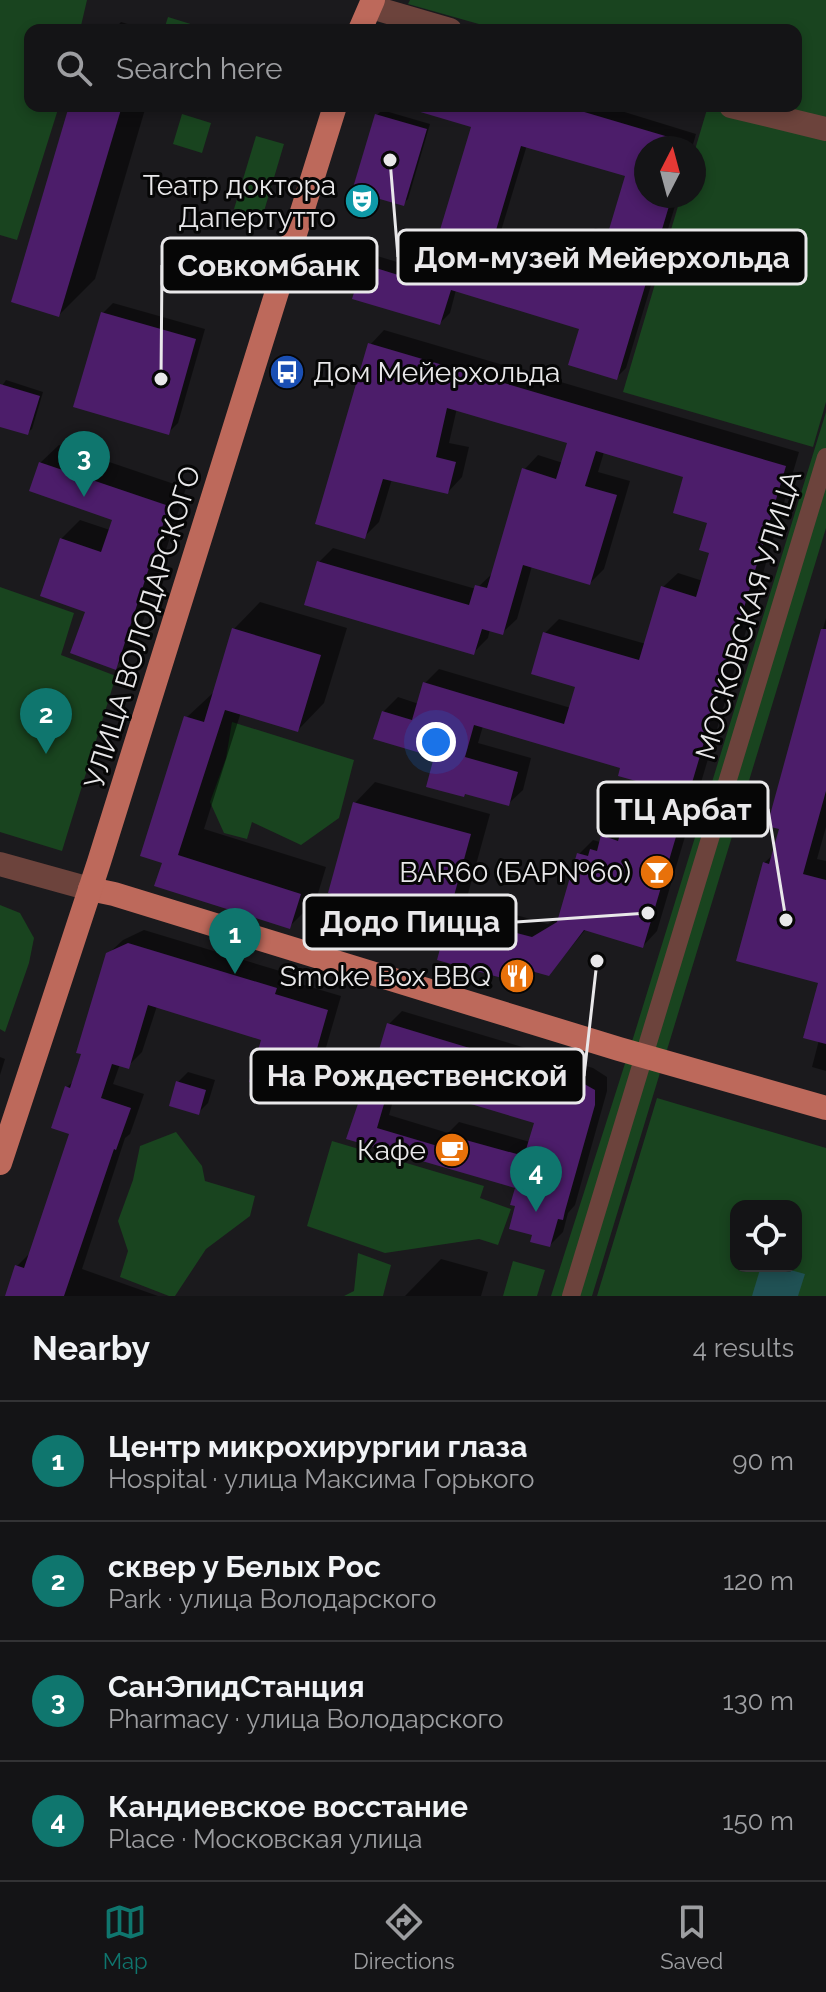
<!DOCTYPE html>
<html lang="en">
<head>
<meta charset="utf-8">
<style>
	body { margin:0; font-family:Raleway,sans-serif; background:#1d1d1f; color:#f1f3f6 }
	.controls { position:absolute; right:24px; bottom:24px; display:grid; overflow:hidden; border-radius:16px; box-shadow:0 4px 12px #0003 }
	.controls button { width:72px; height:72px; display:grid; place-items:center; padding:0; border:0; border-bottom:2px solid #333335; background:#141416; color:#f1f3f6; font:40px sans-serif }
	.compass { position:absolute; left:634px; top:136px; width:72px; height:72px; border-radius:50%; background:#141416; box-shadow:0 4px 12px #0003; rotate:6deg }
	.you { position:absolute; left:436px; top:742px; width:28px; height:28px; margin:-20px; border:6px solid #fff; border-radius:50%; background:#1a73e8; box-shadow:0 0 0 12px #1a73e833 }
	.badge { display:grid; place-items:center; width:52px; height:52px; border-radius:50%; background:#0f766e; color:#fff; font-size:26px; font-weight:700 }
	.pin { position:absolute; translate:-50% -66px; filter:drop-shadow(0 2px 4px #0008) }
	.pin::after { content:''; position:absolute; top:42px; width:28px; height:24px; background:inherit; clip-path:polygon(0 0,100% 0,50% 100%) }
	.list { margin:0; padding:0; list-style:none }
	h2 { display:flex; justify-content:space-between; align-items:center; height:104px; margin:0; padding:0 32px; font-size:34px }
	h2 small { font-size:26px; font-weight:400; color:#9d9ea1 }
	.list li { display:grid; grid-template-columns:52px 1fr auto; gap:24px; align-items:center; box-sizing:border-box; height:120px; padding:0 32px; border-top:2px solid #333335 }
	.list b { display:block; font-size:30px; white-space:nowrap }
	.list p { margin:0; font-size:26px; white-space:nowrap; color:#9d9ea1 }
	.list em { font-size:26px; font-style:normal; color:#9d9ea1 }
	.icon { flex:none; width:44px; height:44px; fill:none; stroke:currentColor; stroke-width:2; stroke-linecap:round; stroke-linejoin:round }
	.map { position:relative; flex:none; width:826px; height:1296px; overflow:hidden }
	.search { position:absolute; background:#141416; box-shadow:0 4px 12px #0003; left:24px; right:24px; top:24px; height:88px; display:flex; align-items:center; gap:20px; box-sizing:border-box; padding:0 28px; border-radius:16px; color:#9d9ea1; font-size:30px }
	.sheet { height:584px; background:#141416 }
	nav { display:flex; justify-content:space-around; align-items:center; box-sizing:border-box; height:112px; border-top:2px solid #333335; background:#141416; font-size:22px; color:#9d9ea1 }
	nav a { display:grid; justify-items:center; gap:4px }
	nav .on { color:#0f766e }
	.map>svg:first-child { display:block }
	.green { fill:#19441f; fill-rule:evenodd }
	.water { fill:#205154 }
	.shadow { fill:#0007; fill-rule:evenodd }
	.building { fill:#4c1d6a; fill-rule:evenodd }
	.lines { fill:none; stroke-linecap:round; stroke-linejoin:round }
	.pedestrian { stroke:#6c433c; stroke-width:18 }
	.minor { stroke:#6c433c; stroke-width:24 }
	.primary { stroke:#bd695b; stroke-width:24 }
	.labels { text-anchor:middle; stroke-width:6; stroke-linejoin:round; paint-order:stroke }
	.poi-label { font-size:28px; fill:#e9e8ea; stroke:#060606; text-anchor:end }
	.street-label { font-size:28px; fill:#e9e8ea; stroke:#060606 }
	.leader { fill:none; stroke:#e9e8ea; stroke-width:3 }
	.callout-dot { fill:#e9e8ea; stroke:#060606; stroke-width:3 }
	.callout { fill:#060606; stroke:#e9e8ea; stroke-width:3 }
	.callout-label { font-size:30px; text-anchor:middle; font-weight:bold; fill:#e9e8ea }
</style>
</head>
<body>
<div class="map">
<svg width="826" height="1296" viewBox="0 0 826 1296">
	<rect width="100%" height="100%" fill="#1b1a1d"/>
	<!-- green -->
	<g class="green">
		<polygon points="0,0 87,0 80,30 30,30 30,106 59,106 17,240 0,235"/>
		<polygon points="410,0 826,0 826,402 813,447 623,392 681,196 694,196 694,153 708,106 796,106 796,30 500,30 408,4"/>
		<polygon points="168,17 210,30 164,30"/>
		<polygon points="182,114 211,123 202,153 173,144"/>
		<polygon points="256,136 284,144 262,218 234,209"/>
		<polygon points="826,412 826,528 592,1296 551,1296 635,1032"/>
		<polygon points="0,587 74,613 61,655 116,676 62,851 0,832"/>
		<polygon points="232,722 354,760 339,818 301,845 252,822 247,839 224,833 210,802 226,758"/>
		<polygon points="0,905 20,913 34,938 29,963 5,1032 0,1029"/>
		<path d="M657 1098 826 1148V1296H597ZM736 1206H796V1266H736Z"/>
		<polygon points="176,1132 202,1166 205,1181 255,1196 250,1216 206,1249 175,1296 169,1296 120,1277 128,1251 118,1221 133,1180 140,1146"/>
		<polygon points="332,1141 484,1186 480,1198 511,1209 498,1245 479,1239 385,1253 307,1226"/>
		<polygon points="358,1253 391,1265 383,1296 344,1296 354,1291"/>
		<polygon points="513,1261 545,1270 537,1296 503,1296"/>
	</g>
	<!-- water -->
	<polygon class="water" points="761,1266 776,1266 805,1274 798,1296 752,1296"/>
	<!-- shadow -->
	<g class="shadow">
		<polygon points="121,22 147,30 113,30"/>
		<polygon points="71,106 146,106 95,279 59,315"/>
		<path d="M434 106H605L696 134 692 148H646V196H678L626 368 616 378 581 327 456 290 450 313 440 323 365 265 374 255 430 272 474 125ZM527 145 627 175 610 232 595 228 586 238 583 245 563 239 554 249 547 270 494 254Z"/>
		<polygon points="382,110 430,124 408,199 403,204 377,115"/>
		<polygon points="113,303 205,329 178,423 168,433 103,313"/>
		<polygon points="384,330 799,452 657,931 643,946 586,929 549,974 531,969 519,981 450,919 445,923 355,803 375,782 490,814 466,901 548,924 560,916 579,854 593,840 600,842 617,822 625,824 638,780 623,767 483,726 478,743 531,758 523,790 508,804 437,756 383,712 398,697 419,704 425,683 439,669 571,708 577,685 545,633 559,619 646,644 663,587 678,573 703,581 712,551 709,522 686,476 604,452 598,472 630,481 604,569 590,583 532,566 517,619 502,633 490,629 488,638 473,653 319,562 333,548 476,589 494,572 524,470 538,455 563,463 570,442 457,408 449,443 469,447 462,477 448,492 392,479 379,522 364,537 370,345"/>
		<polygon points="6,380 43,392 32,429 27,433 0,425 0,389"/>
		<polygon points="59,445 186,488 134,649 115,667 87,610 61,539 80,520 110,530 114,518 40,463"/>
		<polygon points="260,602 347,628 324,703 298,730 241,712 204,829 326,867 316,900 289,927 164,862 186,718 215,691 234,629"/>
		<polygon points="826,618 826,827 817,859 826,861 826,1071 812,1067 819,1040 820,982 764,863 774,854 781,828 769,824"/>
		<polygon points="144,930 290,974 287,980 341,996 316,1082 302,1096 264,1039 157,1006 142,1052 128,1066 120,1064 113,1084 144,1094 130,1134 125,1138 82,1269 158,1296 7,1296 17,1266 32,1251 72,1133 67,1087 75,1080 108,954 123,940"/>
		<path d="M402 1011 593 1068 607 1077V1091L575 1205 568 1213 563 1232 550 1245 534 1233 517 1205V1187L349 1138 364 1093 371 1086 389 1024ZM399 1080 536 1122 530 1142 459 1122 448 1133 389 1115Z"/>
		<polygon points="0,1057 5,1059 0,1075"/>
		<polygon points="188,1072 215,1080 208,1103 198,1113 178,1082"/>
		<polygon points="441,1259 488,1272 481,1296 405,1296"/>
	</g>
	<!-- building -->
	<g class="building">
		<polygon points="69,106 122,106 59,317 11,302"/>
		<path d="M418 106H564L689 143 688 148H646V196H672L617 380 568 365 579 329 451 290 440 325 352 299 363 264 424 283 471 127 417 111ZM521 146 625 176 605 243 584 237 578 256 552 248 542 280 486 264Z"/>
		<polygon points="375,114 427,129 404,206 352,191"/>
		<polygon points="101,312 196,339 169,435 73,407"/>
		<polygon points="368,343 786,466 643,948 584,930 549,976 524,969 520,983 437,960 449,915 532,937 557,922 577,853 588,856 590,849 597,851 601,835 618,841 636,781 618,776 620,768 474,725 465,757 518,772 509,806 465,794 464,797 426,787 434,757 373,739 382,711 412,720 423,682 564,724 575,687 531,674 543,632 639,660 661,586 696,597 709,553 699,550 707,523 673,513 683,477 596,451 585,486 617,495 590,585 523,565 503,635 482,629 474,655 304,605 317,561 469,605 475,585 487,588 522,468 556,479 567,443 447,408 436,457 456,462 448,494 383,479 365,539 315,524"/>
		<polygon points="0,384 40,396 28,435 0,427"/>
		<polygon points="39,462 169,506 116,670 70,653 85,612 40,596 60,538 101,552 112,520 29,491"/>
		<polygon points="232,628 321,655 298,732 225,710 178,855 301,894 290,929 154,886 162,863 140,856 184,716 204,722"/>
		<polygon points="821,629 826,629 826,791 803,874 826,880 826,1044 803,1038 818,983 736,961 763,862 769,864 779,829 767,826"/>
		<polygon points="353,802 471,834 446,925 328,893"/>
		<polygon points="128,943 277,988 275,994 328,1010 303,1098 249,1082 261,1040 148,1005 129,1069 112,1064 101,1098 131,1108 116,1150 114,1149 64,1296 5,1296 15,1265 24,1268 69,1134 51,1128 65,1086 70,1088 81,1054 76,1053 106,953"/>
		<path d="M387 1023 579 1081 595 1090V1105L565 1211 563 1220 558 1219 550 1247 530 1242 532 1235 509 1229 515 1206 510 1205 515 1188 346 1139 362 1092 366 1093ZM391 1080 534 1123 524 1156 444 1134 441 1147 377 1128Z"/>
		<polygon points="176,1081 206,1090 199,1115 169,1106"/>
	</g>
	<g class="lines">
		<!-- pedestrian -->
		<polyline class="pedestrian" points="571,1296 826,457"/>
		<!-- minor -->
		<g class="minor">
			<polyline points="371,7 450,30"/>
			<polyline points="731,106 826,129"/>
			<polyline points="0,864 90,889"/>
		</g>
		<!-- primary -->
		<g class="primary">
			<polyline points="360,30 373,0"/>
			<polyline points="90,889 114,894 619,1049 826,1108"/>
			<polyline points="0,1163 99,862 335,106"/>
		</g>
	</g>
	<!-- icons -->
	<defs>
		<g id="theatre-disc" transform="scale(1.8)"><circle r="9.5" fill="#0f9aa8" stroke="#060606"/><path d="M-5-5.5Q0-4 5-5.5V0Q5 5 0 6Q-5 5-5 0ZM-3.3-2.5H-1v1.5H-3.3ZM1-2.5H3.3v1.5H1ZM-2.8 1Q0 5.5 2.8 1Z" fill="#fff"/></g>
		<g id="bus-disc" transform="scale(1.8)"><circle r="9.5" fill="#1a4fb4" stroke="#060606"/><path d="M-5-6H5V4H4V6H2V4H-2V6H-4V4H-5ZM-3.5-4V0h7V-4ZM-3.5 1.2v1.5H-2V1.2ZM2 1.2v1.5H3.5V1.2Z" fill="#fff"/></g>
		<g id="bar-disc" transform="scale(1.8)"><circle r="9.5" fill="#e8710a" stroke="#060606"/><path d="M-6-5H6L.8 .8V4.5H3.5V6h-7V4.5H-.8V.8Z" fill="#fff"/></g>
		<g id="restaurant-disc" transform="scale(1.8)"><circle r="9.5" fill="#e8710a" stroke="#060606"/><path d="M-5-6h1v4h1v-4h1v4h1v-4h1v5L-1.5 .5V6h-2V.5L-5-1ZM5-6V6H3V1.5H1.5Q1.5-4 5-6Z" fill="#fff"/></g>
		<g id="cafe-disc" transform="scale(1.8)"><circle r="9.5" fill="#e8710a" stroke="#060606"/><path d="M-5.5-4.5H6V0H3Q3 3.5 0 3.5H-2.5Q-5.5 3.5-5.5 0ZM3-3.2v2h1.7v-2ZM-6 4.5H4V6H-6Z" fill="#fff"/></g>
	</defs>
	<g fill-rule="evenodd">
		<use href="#theatre-disc" x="362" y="201"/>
		<use href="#bus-disc" x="287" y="372"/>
		<use href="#bar-disc" x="657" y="872"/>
		<use href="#restaurant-disc" x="517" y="976"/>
		<use href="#cafe-disc" x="452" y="1150"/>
	</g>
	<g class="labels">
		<!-- poi labels -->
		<g class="poi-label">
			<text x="336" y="195">Театр доктора<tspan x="336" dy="32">Дапертутто</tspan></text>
			<text x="313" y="382" text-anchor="start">Дом Мейерхольда</text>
			<text x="631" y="882">BAR60 (БАР№60)</text>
			<text x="491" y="986">Smoke Box BBQ</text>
			<text x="426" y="1160">Кафе</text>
		</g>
		<!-- street labels -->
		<g class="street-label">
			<text transform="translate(748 615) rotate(-73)" y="10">МОСКОВСКАЯ УЛИЦА</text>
			<text transform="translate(142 627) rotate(-73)" y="10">УЛИЦА ВОЛОДАРСКОГО</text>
		</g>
	</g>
	<!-- callouts -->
	<path class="leader" d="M390 160L398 257M161 379L162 265M786 920L768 809M648 913L516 922M597 961L584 1076"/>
	<g class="callout-dot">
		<circle cx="390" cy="160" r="8"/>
		<circle cx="161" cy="379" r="8"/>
		<circle cx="786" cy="920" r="8"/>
		<circle cx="648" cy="913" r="8"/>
		<circle cx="597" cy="961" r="8"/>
	</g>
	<g class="callout">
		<rect x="398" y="230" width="408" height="54" rx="8"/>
		<rect x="162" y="238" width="215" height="54" rx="8"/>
		<rect x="598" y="782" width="170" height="54" rx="8"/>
		<rect x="304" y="895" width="212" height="54" rx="8"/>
		<rect x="251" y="1049" width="333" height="54" rx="8"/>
	</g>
	<g class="callout-label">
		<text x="602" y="268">Дом-музей Мейерхольда</text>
		<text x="269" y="276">Совкомбанк</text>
		<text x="683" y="820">ТЦ Арбат</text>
		<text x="410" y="932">Додо Пицца</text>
		<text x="417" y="1086">На Рождественской</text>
	</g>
</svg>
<div class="controls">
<button><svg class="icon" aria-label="locate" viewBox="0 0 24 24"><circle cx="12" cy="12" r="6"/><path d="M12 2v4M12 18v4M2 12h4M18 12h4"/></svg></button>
</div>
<svg class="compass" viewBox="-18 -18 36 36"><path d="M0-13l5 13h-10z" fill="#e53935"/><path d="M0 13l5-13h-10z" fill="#9d9ea1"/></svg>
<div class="you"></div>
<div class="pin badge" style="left:235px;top:974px">1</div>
<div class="pin badge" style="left:46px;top:754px">2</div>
<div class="pin badge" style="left:84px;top:497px">3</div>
<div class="pin badge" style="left:536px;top:1212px">4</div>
<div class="search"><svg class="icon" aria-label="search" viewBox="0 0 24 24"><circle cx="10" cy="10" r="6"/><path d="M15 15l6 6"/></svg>Search here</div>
</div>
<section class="sheet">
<h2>Nearby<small>4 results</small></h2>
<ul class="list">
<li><span class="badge">1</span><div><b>Центр микрохирургии глаза</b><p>Hospital · улица Максима Горького</p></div><em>90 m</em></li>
<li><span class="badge">2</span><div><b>сквер у Белых Рос</b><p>Park · улица Володарского</p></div><em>120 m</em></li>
<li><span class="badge">3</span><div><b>СанЭпидСтанция</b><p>Pharmacy · улица Володарского</p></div><em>130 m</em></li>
<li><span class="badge">4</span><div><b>Кандиевское восстание</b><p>Place · Московская улица</p></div><em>150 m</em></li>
</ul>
</section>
<nav>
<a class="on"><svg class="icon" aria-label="map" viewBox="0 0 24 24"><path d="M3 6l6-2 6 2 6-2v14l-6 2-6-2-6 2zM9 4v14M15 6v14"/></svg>Map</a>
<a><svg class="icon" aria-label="directions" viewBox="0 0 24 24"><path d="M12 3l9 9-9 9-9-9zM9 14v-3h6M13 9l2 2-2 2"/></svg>Directions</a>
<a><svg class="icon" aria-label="saved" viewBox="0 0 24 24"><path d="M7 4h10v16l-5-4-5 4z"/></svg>Saved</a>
</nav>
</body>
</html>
